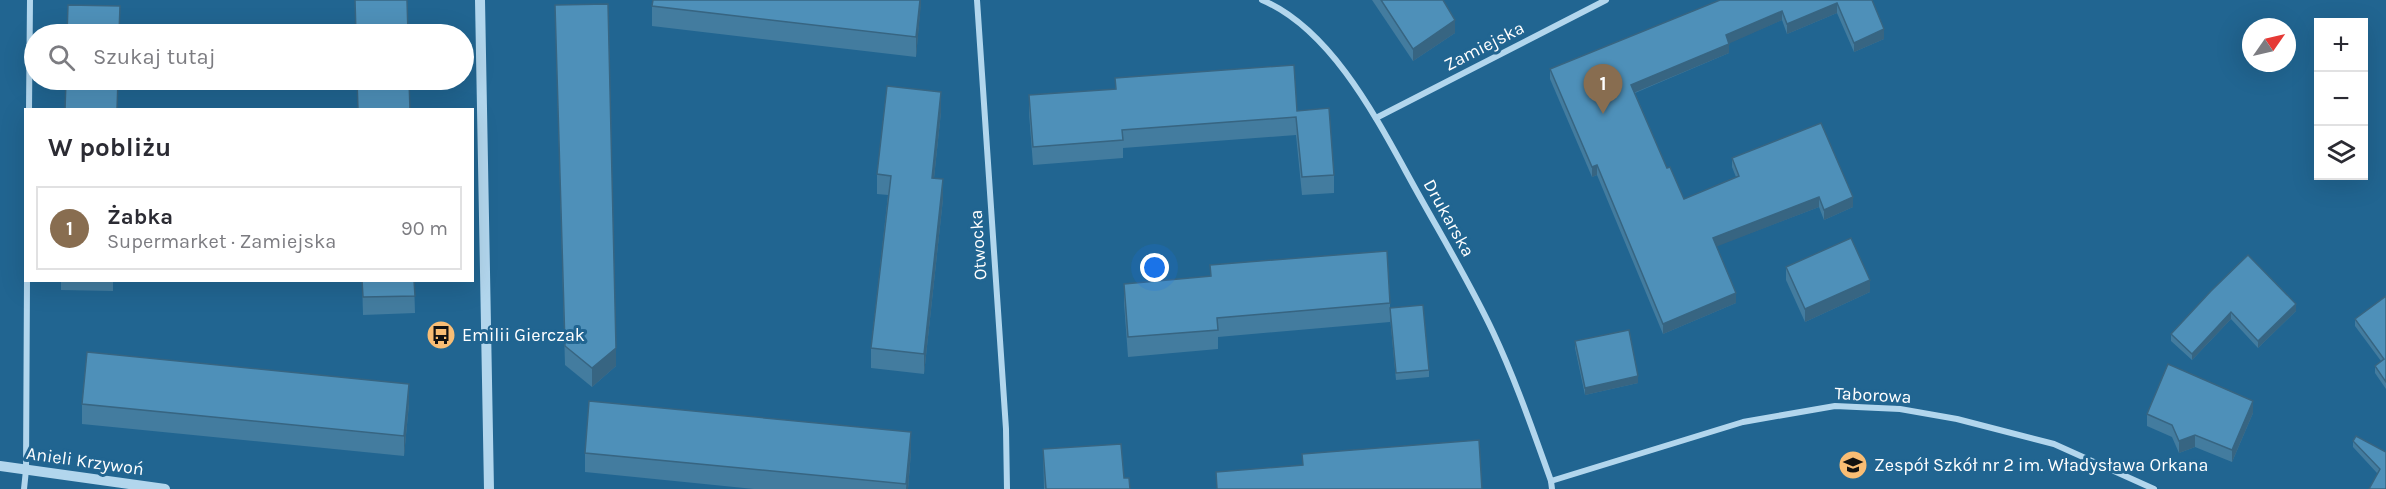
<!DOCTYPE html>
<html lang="pl">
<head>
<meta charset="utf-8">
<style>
	body { margin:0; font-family:Karla,sans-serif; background:#f2f2f3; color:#2b2b33 }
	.controls { position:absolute; right:18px; top:18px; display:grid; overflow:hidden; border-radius:0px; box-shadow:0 6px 24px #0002 }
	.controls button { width:54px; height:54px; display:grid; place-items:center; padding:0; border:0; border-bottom:2px solid #e1e1e2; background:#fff; color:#2b2b33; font:30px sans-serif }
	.compass { position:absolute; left:2242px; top:18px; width:54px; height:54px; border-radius:50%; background:#fff; box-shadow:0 6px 24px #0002; rotate:56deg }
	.you { position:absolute; left:1155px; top:268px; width:21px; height:21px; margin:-15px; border:4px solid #fff; border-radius:50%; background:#1a73e8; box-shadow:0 0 0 9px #1a73e833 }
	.badge { display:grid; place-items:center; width:39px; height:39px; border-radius:50%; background:#886d50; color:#fff; font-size:20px; font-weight:700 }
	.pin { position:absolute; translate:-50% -50px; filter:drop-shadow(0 2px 3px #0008) }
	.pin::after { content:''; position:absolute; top:32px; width:21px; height:18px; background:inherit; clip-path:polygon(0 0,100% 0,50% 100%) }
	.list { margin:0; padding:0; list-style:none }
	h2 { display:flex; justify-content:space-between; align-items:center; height:78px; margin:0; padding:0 24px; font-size:26px }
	h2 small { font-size:20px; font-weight:400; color:#7c7c81 }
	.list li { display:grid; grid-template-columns:39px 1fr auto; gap:18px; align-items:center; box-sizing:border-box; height:84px; margin:0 12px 12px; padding:0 12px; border:2px solid #e1e1e2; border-radius:0px }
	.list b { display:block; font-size:22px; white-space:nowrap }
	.list p { margin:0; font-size:20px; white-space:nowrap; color:#7c7c81 }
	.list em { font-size:20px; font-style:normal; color:#7c7c81 }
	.icon { flex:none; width:33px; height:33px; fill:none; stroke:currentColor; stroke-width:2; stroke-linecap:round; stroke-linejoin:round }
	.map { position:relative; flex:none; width:2386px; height:489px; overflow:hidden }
	.search { position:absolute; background:#fff; box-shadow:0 6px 24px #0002; left:24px; top:24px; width:450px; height:66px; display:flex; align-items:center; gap:15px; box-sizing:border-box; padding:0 21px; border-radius:33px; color:#7c7c81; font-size:22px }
	.panel { position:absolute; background:#fff; box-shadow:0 6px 24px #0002; left:24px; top:108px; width:450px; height:174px; border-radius:0px }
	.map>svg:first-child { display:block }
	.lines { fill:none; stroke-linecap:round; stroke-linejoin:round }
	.minor { stroke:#b2d6ed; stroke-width:6 }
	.tertiary { stroke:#b2d6ed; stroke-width:10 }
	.wall { fill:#437c9f }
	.shaded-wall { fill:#376582 }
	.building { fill:#4e90b9; stroke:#376582; stroke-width:1.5 }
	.labels { text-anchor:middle; stroke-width:6; stroke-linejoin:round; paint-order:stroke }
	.street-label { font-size:18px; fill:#fff; stroke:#216591 }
	.poi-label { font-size:18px; fill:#fff; stroke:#216591; text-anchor:start }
</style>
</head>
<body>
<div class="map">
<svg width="2386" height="489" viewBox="0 0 2386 489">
	<rect width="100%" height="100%" fill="#216591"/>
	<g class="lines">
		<!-- minor -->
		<g class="minor">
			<polyline points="977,0 1006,429 1007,489"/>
			<path d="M1262 0C1333 30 1379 123 1415 188 1441 235 1470 283 1493 332 1516 381 1533 431 1551 481L1552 489"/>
			<polyline points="29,110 30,0"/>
			<polyline points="1376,118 1606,0"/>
			<polyline points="1551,481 1743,422 1835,406 1900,409 1957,419 2054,444 2154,489"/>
			<polyline points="24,489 26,470 27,280"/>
		</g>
		<!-- tertiary -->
		<g class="tertiary">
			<polyline points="480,0 489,489"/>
			<polyline points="0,466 165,489"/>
		</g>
	</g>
	<!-- wall -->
	<g class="wall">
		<polygon points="921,0 916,57 652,26 652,6"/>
		<polygon points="1372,0 1443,0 1455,33 1413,61"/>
		<polygon points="1720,0 1873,0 1872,1 1884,39 1854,52 1837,13 1787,34 1782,20 1729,43 1729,53 1635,93 1667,168 1684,199 1736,177 1732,167 1732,158 1853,207 1824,220 1819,207 1716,246 1736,303 1663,334 1597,175 1592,177 1550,79 1550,69"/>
		<polygon points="555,5 616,366 592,387 565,365"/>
		<polygon points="1115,78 1297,111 1334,175 1334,193 1302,195 1296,135 1123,148 1123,158 1033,165 1029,113 1029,95 1115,89"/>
		<polygon points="941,112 934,178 943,199 924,374 871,368 871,348 888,195 877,194 877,174"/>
		<polygon points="1210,265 1390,303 1390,308 1429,370 1429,377 1396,380 1390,317 1390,322 1218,337 1218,349 1128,357 1124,303 1124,284 1210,276"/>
		<polygon points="1786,267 1870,292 1805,322 1786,280"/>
		<polygon points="61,280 113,280 113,291 61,290"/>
		<polygon points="362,280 414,280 415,313 363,315"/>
		<polygon points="2211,291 2296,311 2258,348 2231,319 2192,360 2171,341 2171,334"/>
		<polygon points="2386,296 2386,389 2375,373 2375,366 2381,361 2355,326 2355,319"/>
		<polygon points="1575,341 1638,383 1585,395 1575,348"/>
		<polygon points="82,404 409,404 404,456 82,424"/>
		<polygon points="2253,413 2232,462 2195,447 2179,453 2172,437 2147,426 2147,414"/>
		<polygon points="2353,441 2386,452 2386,489 2377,473 2353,447"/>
		<polygon points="1043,449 1124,478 1130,489 1044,489"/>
		<polygon points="911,452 908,489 754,489 585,472 585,453"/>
	</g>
	<!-- shaded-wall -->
	<g class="shaded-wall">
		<polygon points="920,0 921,0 921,5 916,57 916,37"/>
		<polygon points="1837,3 1837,13 1787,34 1787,24"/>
		<polygon points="1782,11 1782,20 1726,45 1726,35"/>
		<polygon points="1455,20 1455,33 1413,61 1413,49"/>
		<polygon points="1884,29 1884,39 1854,52 1854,43"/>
		<polygon points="1729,44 1729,53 1631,94 1631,85"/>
		<polygon points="941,92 941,112 932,197 932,178"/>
		<polygon points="1597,165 1597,175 1592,177 1592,167"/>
		<polygon points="943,179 943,199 924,374 924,354"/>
		<polygon points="1819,197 1819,207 1713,248 1713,238"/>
		<polygon points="1853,197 1853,207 1824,220 1824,210"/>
		<polygon points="1870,280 1870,292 1805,322 1805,309"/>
		<polygon points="1736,293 1736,303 1663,334 1663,324"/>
		<polygon points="2296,304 2296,311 2258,348 2258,341"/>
		<polygon points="2231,312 2231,319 2192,360 2192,354"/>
		<polygon points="616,348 616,366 592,387 592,368"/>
		<polygon points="1638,376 1638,383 1585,395 1585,388"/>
		<polygon points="409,384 409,404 404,456 404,436"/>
		<polygon points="2253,401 2253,413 2232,462 2232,450"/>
		<polygon points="911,432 911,452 908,489 906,489"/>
		<polygon points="2195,435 2195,447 2179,453 2179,441"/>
	</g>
	<!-- building -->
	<g class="building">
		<polygon points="355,0 407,0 408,34 356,34"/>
		<polygon points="653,0 920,0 916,37 652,6"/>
		<polygon points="1381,0 1443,0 1455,20 1413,49"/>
		<polygon points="1720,0 1872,0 1884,29 1854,43 1837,3 1787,24 1782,11 1726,35 1729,44 1631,85 1667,168 1670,167 1684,199 1739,176 1732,158 1821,123 1853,197 1824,210 1819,197 1713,238 1736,293 1663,324 1597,165 1592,167 1550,69"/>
		<polygon points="608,4 616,348 592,368 565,346 555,5"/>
		<polygon points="68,5 120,6 119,34 67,34"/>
		<polygon points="1294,65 1297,111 1329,108 1334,175 1302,177 1296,117 1122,130 1123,140 1033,147 1029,95 1116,89 1115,78"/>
		<polygon points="66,80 118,80 117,110 65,110"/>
		<polygon points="357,80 409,80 410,110 358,110"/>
		<polygon points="887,86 941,92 932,178 943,179 924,354 871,348 891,176 877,174"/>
		<polygon points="1851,238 1870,280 1805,309 1786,267"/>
		<polygon points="1387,251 1390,303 1217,318 1218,330 1128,337 1124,284 1211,276 1210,265"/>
		<polygon points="2248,255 2296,304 2258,341 2231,312 2192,354 2171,334 2211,291"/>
		<polygon points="362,280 414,280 415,296 363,297"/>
		<polygon points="2386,296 2386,382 2375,366 2384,359 2355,319"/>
		<polygon points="1423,305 1429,370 1396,373 1390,308"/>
		<polygon points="1629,330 1638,376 1585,388 1575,341"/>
		<polygon points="87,352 409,384 404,436 82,404"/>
		<polygon points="2168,364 2253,401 2232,450 2195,435 2179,441 2172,425 2147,414"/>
		<polygon points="589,401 911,432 906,484 585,453"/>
		<polygon points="2356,436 2386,452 2386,489 2369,489 2380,469 2353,441"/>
		<polygon points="1479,440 1482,489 1217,489 1216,472 1303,465 1302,454"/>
		<polygon points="1121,444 1124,478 1129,478 1130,489 1046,489 1043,449"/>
	</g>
	<!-- icons -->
	<defs>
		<g id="bus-disc" transform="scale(1.5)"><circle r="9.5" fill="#f9bd74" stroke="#216591"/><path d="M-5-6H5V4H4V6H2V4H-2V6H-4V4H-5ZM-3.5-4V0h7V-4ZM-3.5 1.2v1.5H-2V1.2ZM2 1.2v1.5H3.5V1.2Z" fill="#111"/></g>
		<g id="school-disc" transform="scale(1.5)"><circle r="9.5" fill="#f9bd74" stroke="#216591"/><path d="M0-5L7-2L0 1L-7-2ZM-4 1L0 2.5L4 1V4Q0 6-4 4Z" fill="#111"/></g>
	</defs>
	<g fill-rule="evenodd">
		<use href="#bus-disc" x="441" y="335"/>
		<use href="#school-disc" x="1853" y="465"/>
	</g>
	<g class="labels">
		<!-- street labels -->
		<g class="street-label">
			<text transform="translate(1484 46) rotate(-27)" y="6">Zamiejska</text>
			<text transform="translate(1449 218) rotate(61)" y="6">Drukarska</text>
			<text transform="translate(978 245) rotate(-94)" y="6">Otwocka</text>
			<text transform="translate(1873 395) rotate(3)" y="6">Taborowa</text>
			<text transform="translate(85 461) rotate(8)" y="6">Anieli Krzywoń</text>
		</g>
		<!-- poi labels -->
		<g class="poi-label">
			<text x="462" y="341">Emilii Gierczak</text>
			<text x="1874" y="471">Zespół Szkół nr 2 im. Władysława Orkana</text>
		</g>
	</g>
</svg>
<div class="controls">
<button>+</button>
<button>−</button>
<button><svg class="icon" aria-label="layers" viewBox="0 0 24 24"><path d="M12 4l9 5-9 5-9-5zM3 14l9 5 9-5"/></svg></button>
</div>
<svg class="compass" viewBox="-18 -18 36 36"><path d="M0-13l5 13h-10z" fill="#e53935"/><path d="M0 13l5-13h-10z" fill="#7c7c81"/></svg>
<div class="you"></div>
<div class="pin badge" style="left:1603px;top:114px">1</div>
<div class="search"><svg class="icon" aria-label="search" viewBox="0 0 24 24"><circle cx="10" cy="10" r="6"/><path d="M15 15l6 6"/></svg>Szukaj tutaj</div>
<section class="panel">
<h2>W pobliżu<small></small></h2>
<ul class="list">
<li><span class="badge">1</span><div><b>Żabka</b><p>Supermarket · Zamiejska</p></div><em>90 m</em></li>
</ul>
</section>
</div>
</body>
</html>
